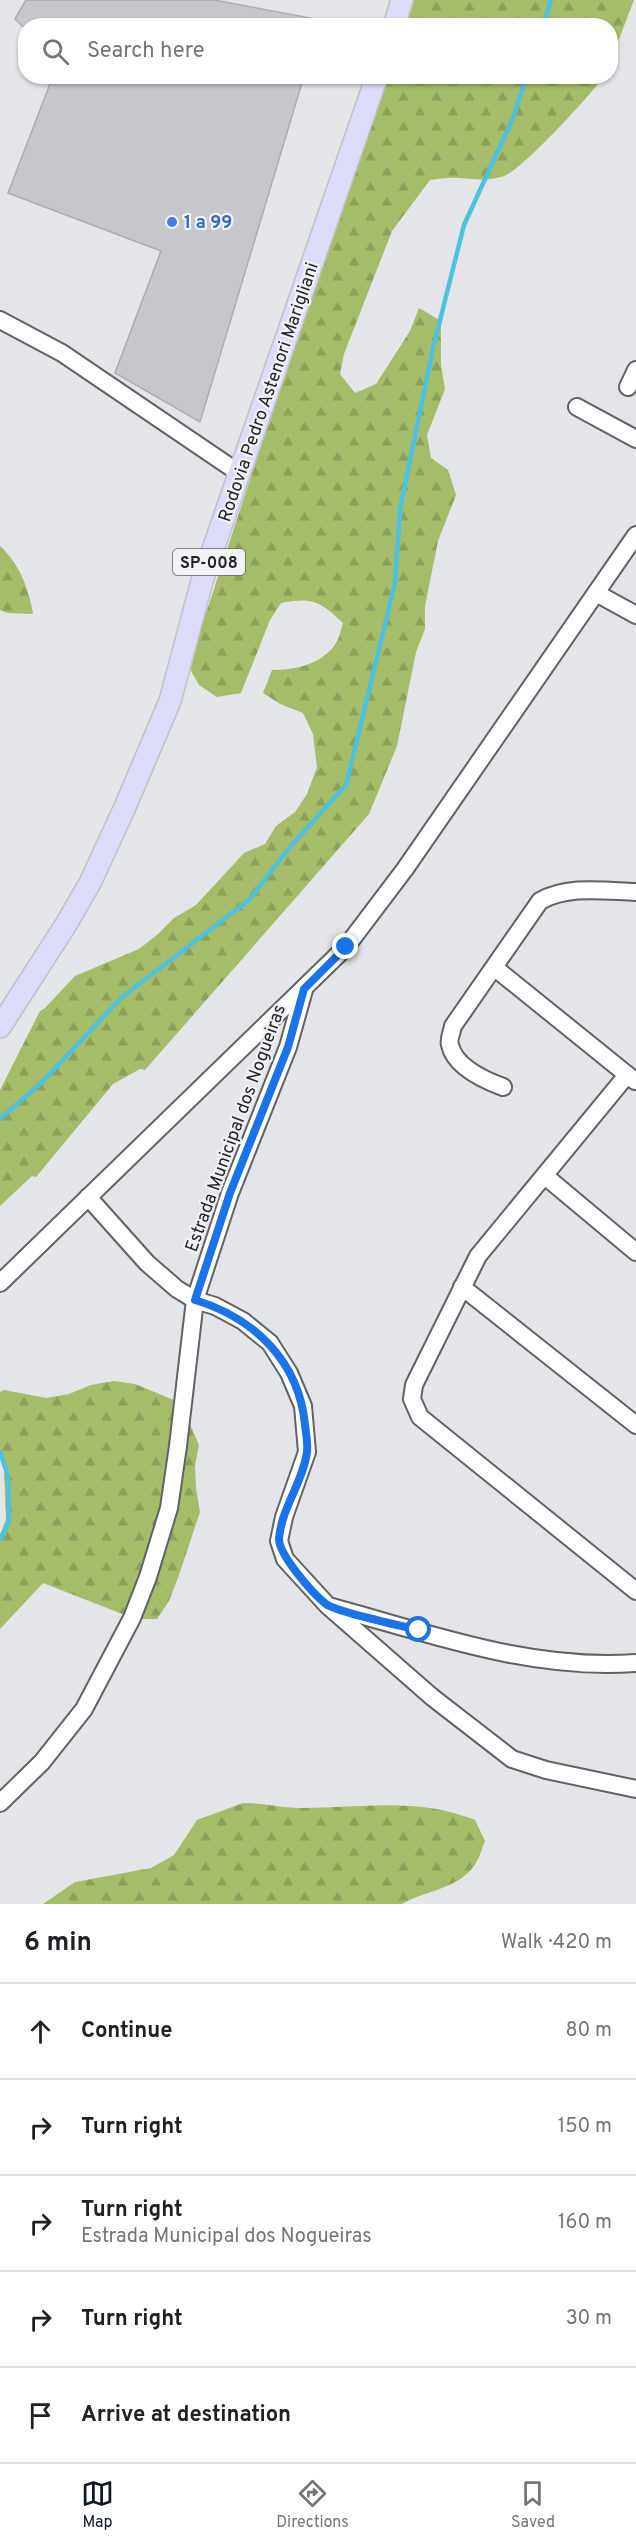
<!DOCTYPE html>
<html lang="en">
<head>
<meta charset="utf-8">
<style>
	body { margin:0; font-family:Overpass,sans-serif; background:#f6f6f6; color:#202124 }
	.stop { position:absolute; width:18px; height:18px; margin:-14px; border:4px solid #1a73e8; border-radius:50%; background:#fff }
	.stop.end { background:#1a73e8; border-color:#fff; box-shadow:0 2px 6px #0008 }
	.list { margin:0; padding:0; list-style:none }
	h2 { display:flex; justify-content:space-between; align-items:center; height:78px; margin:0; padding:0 24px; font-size:26px }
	h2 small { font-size:20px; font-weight:400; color:#757577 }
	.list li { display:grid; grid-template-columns:39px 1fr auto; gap:18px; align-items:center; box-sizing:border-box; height:96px; padding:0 24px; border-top:2px solid #e0e0e0 }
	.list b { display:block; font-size:22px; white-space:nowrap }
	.list p { margin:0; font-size:20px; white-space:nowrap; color:#757577 }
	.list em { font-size:20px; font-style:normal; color:#757577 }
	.icon { flex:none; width:33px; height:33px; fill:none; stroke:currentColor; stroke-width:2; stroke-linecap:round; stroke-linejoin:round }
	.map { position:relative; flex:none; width:636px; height:1904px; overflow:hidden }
	.search { position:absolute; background:#fff; box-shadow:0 2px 4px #0004; left:18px; right:18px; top:18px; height:66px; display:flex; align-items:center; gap:15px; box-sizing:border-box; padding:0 21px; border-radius:24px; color:#757577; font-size:22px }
	.sheet { height:558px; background:#fff }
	nav { display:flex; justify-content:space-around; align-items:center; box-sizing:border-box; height:84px; border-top:2px solid #e0e0e0; background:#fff; font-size:16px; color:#757577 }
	nav a { display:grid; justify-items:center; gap:3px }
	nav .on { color:#111827 }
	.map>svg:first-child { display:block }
	.forest { fill:url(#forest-firs) }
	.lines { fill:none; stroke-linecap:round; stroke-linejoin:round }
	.stream { stroke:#4ec0e0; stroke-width:4.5 }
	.building { fill:#c5c7ca; stroke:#abadb0; stroke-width:1.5 }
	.minor-casing { stroke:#606265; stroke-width:20 }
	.major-casing { stroke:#c1c1c2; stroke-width:24 }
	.minor { stroke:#fff; stroke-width:16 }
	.major { stroke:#dcdcfa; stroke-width:21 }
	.route { stroke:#1a73e8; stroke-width:8 }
	.shop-dot { fill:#3f7fe0; stroke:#f0f2f5; stroke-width:2 }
	.labels { text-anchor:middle; stroke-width:4.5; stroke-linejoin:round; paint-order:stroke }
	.shield { fill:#f0f2f5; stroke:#606163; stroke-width:1.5 }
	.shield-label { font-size:16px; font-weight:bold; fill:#222324 }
	.shop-label { font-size:18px; font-weight:bold; fill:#366cbe; stroke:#f0f2f5; text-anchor:start }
	.street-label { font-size:18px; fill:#222324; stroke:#f0f2f5 }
</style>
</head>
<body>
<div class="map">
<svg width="636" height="1904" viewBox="0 0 636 1904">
	<defs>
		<pattern id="forest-firs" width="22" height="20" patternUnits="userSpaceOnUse" patternTransform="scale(1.5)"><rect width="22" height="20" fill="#a5bc69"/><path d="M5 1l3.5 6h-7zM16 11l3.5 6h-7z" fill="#8ea15b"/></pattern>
	</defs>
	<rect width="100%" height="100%" fill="#e3e5e8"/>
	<!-- forest -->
	<g class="forest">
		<polygon points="409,0 634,0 611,60 610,26 400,26"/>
		<path d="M383 77H603C591 95 522 170 504 176 483 182 478 179 458 178 449 177 439 179 430 180L392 231 344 354 340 374 355 393 376 384 410 331 419 308 441 321V365L445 389 427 435 431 458 448 470 456 495 438 541 425 606V629L416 652 397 746 369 814 145 1070 140 1069 113 1084 36 1177 32 1176 0 1206V1090L40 1011 45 1008 75 976 139 949 158 934 174 918 196 905 244 853 265 844 276 826 295 812 307 794 317 767 313 734 303 713 280 704 263 693 272 670C293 670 320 665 334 646 339 640 341 630 343 623 320 601 312 597 281 603L270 620 241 693 217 697 199 685 186 662 206 613Z"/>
		<path d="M0 546C20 565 28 587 33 614L7 613 0 610Z"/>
		<polygon points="114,1381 135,1384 181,1403 199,1445 195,1466 196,1488 200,1512 178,1578 169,1601 157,1619 135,1619 43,1583 0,1629 0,1536 6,1519 4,1470 0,1457 0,1392 4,1390 46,1398 69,1394 91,1385"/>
		<path d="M243 1803C264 1803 283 1808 303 1808 363 1808 417 1797 475 1820L485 1841C482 1848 480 1857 476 1863 460 1889 426 1890 402 1904H43L75 1882 151 1868 174 1855 197 1820Z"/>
	</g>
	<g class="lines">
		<!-- stream -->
		<g class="stream">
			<polyline points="543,26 551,0"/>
			<polyline points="0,1119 42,1082 121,998 250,899 289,848 346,785 395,583 400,509 433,348 464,225 514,116 526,76"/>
			<polyline points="0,1452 8,1476 9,1522 0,1539"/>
		</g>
	</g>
	<!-- building -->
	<g class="building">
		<polygon points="26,0 214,0 321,20 321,26 22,26 15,19"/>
		<polygon points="53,76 304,76 200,422 115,373 161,251 8,193"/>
	</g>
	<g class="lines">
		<!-- minor casing -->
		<g class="minor-casing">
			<g id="minor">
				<polyline points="0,320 62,353 239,473"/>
				<polyline points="628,387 636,370"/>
				<polyline points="577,407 636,439"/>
				<polyline points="596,593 636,615"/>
				<polyline points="495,968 635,1081"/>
				<polyline points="627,1075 478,1256 414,1385 412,1399 420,1417 636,1591"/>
				<path d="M503 1087C484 1080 455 1067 450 1045 448 1040 452 1032 453 1026L540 901C568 885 604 891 636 892"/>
				<polyline points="545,1176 636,1252"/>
				<polyline points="88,1197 147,1263 177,1289 195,1300 215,1306 243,1321 270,1343 289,1373 303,1406 307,1452 284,1517 279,1541 285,1559 328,1606 432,1697 512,1759 546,1770 636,1789"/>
				<polyline points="0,1283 346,947 405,869 636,535"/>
				<polyline points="462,1287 636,1425"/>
				<path d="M332 1607C431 1634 532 1671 636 1663"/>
				<polyline points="0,1803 42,1762 84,1709 132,1618 148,1577 169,1508 178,1446 195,1300 230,1193 288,1047 304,990"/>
			</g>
		</g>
		<!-- major casing -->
		<g class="major-casing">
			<g id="major">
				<polyline points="394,26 402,0"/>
				<polyline points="0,1027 65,926 90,883 125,807 170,701 202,581 377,76"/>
			</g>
		</g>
		<!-- minor -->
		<use href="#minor" class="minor"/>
		<!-- major -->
		<use href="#major" class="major"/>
	</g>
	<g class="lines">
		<!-- route -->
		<path class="route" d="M346 947 304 989 288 1047 230 1193 195 1300C254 1318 299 1361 305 1425 306 1433 308 1444 307 1452 303 1482 281 1509 279 1539 279 1555 313 1594 326 1604 336 1612 402 1626 419 1630"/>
	</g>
	<!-- markers -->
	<circle class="shop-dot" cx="172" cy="222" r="6"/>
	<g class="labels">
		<!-- shield labels -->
		<rect class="shield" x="173" y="549" width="72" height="26" rx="4.5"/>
		<g class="shield-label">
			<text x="209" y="568">SP-008</text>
		</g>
		<!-- shop labels -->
		<g class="shop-label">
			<text x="184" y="228">1 a 99</text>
		</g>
		<!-- street labels -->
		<g class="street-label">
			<text transform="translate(268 392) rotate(-71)" y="6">Rodovia Pedro Astenori Marigliani</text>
			<text transform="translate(235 1128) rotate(-70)" y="6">Estrada Municipal dos Nogueiras</text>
		</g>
	</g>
</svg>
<div class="stop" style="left:419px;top:1630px"></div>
<div class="stop end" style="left:346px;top:947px"></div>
<div class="search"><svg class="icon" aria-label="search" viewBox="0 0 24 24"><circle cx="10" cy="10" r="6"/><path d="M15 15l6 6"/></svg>Search here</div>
</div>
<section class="sheet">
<h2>6 min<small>Walk · 420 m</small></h2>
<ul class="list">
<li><svg class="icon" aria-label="ahead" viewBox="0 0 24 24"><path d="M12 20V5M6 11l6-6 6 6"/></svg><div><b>Continue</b></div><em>80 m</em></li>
<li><svg class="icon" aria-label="right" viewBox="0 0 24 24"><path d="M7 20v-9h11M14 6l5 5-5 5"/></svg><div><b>Turn right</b></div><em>150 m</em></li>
<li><svg class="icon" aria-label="right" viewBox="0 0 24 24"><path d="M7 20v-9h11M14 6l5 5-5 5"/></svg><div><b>Turn right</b><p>Estrada Municipal dos Nogueiras</p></div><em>160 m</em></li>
<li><svg class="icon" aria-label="right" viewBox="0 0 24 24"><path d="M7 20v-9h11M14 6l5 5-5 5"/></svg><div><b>Turn right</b></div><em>30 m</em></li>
<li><svg class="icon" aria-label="arrive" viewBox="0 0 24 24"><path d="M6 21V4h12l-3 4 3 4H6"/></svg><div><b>Arrive at destination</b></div></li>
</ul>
</section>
<nav>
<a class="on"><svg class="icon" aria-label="map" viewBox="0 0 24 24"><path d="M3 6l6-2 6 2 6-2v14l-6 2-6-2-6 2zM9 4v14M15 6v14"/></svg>Map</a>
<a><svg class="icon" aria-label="directions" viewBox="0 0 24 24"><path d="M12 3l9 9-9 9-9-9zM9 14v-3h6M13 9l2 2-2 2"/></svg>Directions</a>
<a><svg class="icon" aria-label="saved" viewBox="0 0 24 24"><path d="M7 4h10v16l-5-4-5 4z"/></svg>Saved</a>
</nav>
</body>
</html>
